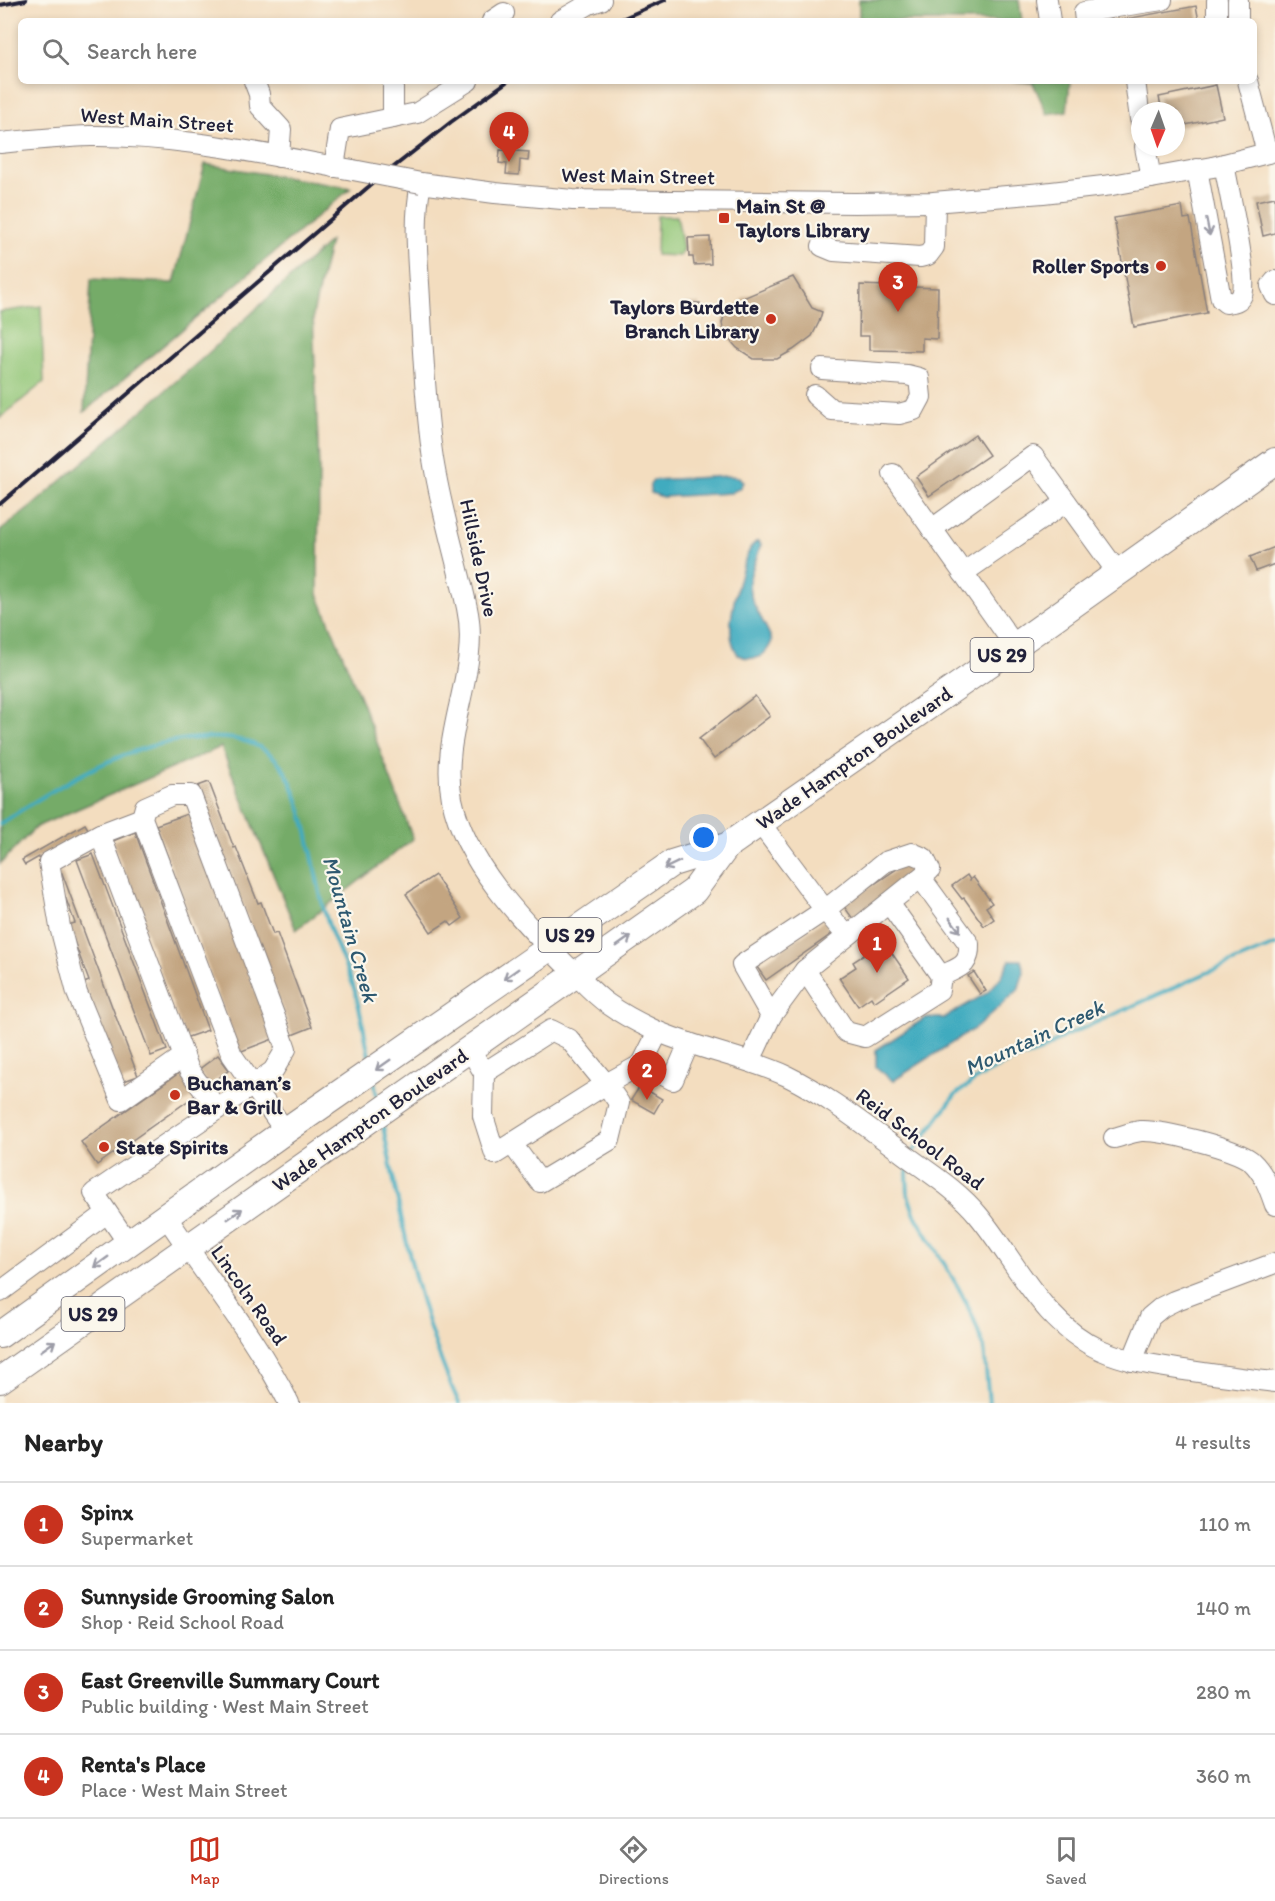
<!DOCTYPE html>
<html lang="en">
<head>
<meta charset="utf-8">
<style>
	body { margin:0; font-family:Itim,sans-serif; background:#f6f6f6; color:#222 }
	.compass { position:absolute; left:1131px; top:102px; width:54px; height:54px; border-radius:50%; background:#fff; box-shadow:0 3px 9px #0003; rotate:182deg }
	.you { position:absolute; left:704px; top:838px; width:21px; height:21px; margin:-15px; border:4px solid #fff; border-radius:50%; background:#1a73e8; box-shadow:0 0 0 9px #1a73e833 }
	.badge { display:grid; place-items:center; width:39px; height:39px; border-radius:50%; background:#c8321e; color:#fff; font-size:20px; font-weight:700 }
	.pin { position:absolute; translate:-50% -50px; filter:drop-shadow(0 2px 3px #0008) }
	.pin::after { content:''; position:absolute; top:32px; width:21px; height:18px; background:inherit; clip-path:polygon(0 0,100% 0,50% 100%) }
	.list { margin:0; padding:0; list-style:none }
	h2 { display:flex; justify-content:space-between; align-items:center; height:78px; margin:0; padding:0 24px; font-size:26px }
	h2 small { font-size:20px; font-weight:400; color:#767676 }
	.list li { display:grid; grid-template-columns:39px 1fr auto; gap:18px; align-items:center; box-sizing:border-box; height:84px; padding:0 24px; border-top:2px solid #e0e0e0 }
	.list b { display:block; font-size:22px; white-space:nowrap }
	.list p { margin:0; font-size:20px; white-space:nowrap; color:#767676 }
	.list em { font-size:20px; font-style:normal; color:#767676 }
	.icon { flex:none; width:33px; height:33px; fill:none; stroke:currentColor; stroke-width:2; stroke-linecap:round; stroke-linejoin:round }
	.map { position:relative; flex:none; width:1275px; height:1403px; overflow:hidden }
	.search { position:absolute; background:#fff; box-shadow:0 3px 9px #0003; left:18px; right:18px; top:18px; height:66px; display:flex; align-items:center; gap:15px; box-sizing:border-box; padding:0 21px; border-radius:9px; color:#767676; font-size:22px }
	.sheet { height:414px; background:#fff }
	nav { display:flex; justify-content:space-around; align-items:center; box-sizing:border-box; height:84px; border-top:2px solid #e0e0e0; background:#fff; font-size:16px; color:#767676 }
	nav a { display:grid; justify-items:center; gap:3px }
	nav .on { color:#c8321e }
	.map>svg:first-child { display:block }
	.green { fill:#92c677; stroke:#5a7459; stroke-width:1.5 }
	.forest { fill:#75ab68; stroke:#4c6652; stroke-width:1.5 }
	.water { fill:#40abbf; stroke:#31667d; stroke-width:1.5 }
	.lines { fill:none; stroke-linecap:round; stroke-linejoin:round }
	.stream { stroke:#40abbf; stroke-width:4 }
	.building { fill:#c3a581 }
	.minor-casing { stroke:#8a807d; stroke-width:22 }
	.major-casing { stroke:#8a807d; stroke-width:28 }
	.minor { stroke:#fff; stroke-width:20 }
	.major { stroke:#fff; stroke-width:26 }
	.rail { stroke:#22223b; stroke-width:4 }
	.minor-bridge-casing { stroke:#8a807d; stroke-width:22; stroke-linecap:butt }
	.minor-bridge { stroke:#fff; stroke-width:20 }
	.oneway { stroke:#9c9ca7 }
	.poi-dot { fill:#c8321e; stroke:#fbf7ec; stroke-width:2 }
	.labels { text-anchor:middle; stroke-width:4.5; stroke-linejoin:round; paint-order:stroke }
	.shield { fill:#fbf7ec; stroke:#636270; stroke-width:1.5 }
	.shield-label { font-size:20px; font-weight:bold; fill:#22223b }
	.street-label { font-size:21px; fill:#22223b; stroke:#fbf7ec }
	.poi-label { font-size:21px; font-weight:bold; fill:#22223b; stroke:#fbf7ec; text-anchor:start }
	.water-label { font-size:22px; font-style:italic; fill:#2e5970; stroke:#fbf7ec }
</style>
</head>
<body>
<div class="map">
<svg width="1275" height="1403" viewBox="0 0 1275 1403">
	<rect width="100%" height="100%" fill="#fbf7ec"/>
	<filter id="ink" filterUnits="userSpaceOnUse"><feTurbulence type="fractalNoise" baseFrequency=".0167" numOctaves="2"/><feDisplacementMap in="SourceGraphic" scale="12" xChannelSelector="R" yChannelSelector="G"/><feConvolveMatrix kernelMatrix="1 2 1 2 8 2 1 2 1" color-interpolation-filters="sRGB"/></filter>
	<filter id="wash" filterUnits="userSpaceOnUse"><feTurbulence type="fractalNoise" baseFrequency=".008" numOctaves="4" result="noise"/><feDisplacementMap in="SourceGraphic" scale="24" xChannelSelector="R" yChannelSelector="G"/><feGaussianBlur stdDeviation="1.35" result="paint"/><feColorMatrix in="noise" values="0 0 0 0 0 0 0 0 0 0 0 0 0 0 0 0 0 1.4 0 .05"/><feComposite in="paint" operator="in"/></filter>
	<g filter="url(#wash)">
		<rect width="100%" height="100%" fill="#f3ddbf"/>
		<!-- green -->
		<g class="green">
			<polygon points="657,216 677,216 683,248 680,256 656,255"/>
			<polygon points="41,306 44,382 0,418 0,312"/>
		</g>
		<!-- forest -->
		<g class="forest">
			<polygon points="859,0 1019,0 1022,21 859,21"/>
			<polygon points="1013,81 1070,81 1067,111 1047,114 1033,83"/>
			<polygon points="205,164 351,188 84,412 91,279 174,283"/>
			<polygon points="330,241 313,314 319,469 318,594 363,705 413,839 296,930 221,747 36,827 0,864 0,531 32,506 204,357"/>
		</g>
		<!-- water -->
		<g class="water">
			<path d="M729 476 739 477 743 482 740 488 731 493 662 497 651 493C649 486 649 484 653 480Z"/>
			<path d="M758 541 761 545C758 556 752 567 750 578 745 599 765 620 772 641 765 658 755 662 738 655 734 648 731 642 731 633 729 616 741 567 749 551 751 546 754 543 758 541Z"/>
			<polygon points="1010,960 1021,960 1024,972 1018,990 977,1027 893,1081 876,1067 876,1050 925,1018 944,1018 987,993 1001,977"/>
		</g>
		<g class="lines">
			<!-- stream -->
			<g class="stream">
				<path d="M0 824C66 780 143 732 226 738 251 740 273 750 286 773 309 815 312 867 325 913 332 938 344 961 353 985 361 1010 365 1036 370 1061"/>
				<polyline points="374,1080 378,1102"/>
				<path d="M382 1121C401 1217 417 1314 459 1403"/>
				<polyline points="913,1152 955,1095 978,1078 1010,1061 1041,1051 1063,1037 1209,972 1275,945"/>
				<polyline points="909,1165 907,1173 908,1195 915,1215 958,1287 973,1317 984,1348 989,1403"/>
			</g>
		</g>
		<g id="blocks">
			<!-- building -->
			<g class="building">
				<polygon points="1196,6 1199,21 1120,21 1120,20"/>
				<polygon points="1216,85 1223,117 1176,127 1176,111 1162,111 1159,97"/>
				<polygon points="500,150 529,152 528,161 520,160 519,175 506,174 507,164 499,163"/>
				<polygon points="1275,197 1275,233 1263,236 1256,201"/>
				<polygon points="1182,206 1184,219 1190,218 1207,313 1134,327 1114,218"/>
				<polygon points="710,237 711,264 694,265 693,257 689,257 688,238"/>
				<polygon points="793,277 812,308 822,312 819,322 812,336 793,350 777,359 754,359 737,348 724,333 722,323 724,316 733,310 743,298"/>
				<polygon points="888,281 911,282 911,287 938,288 937,339 922,338 922,351 869,350 869,336 859,336 860,285 888,286"/>
				<rect x="685" y="303" width="15" height="9"/>
				<polygon points="975,435 989,455 929,496 916,477"/>
				<polygon points="1275,547 1275,564 1256,571 1250,557"/>
				<polygon points="755,696 770,716 714,759 699,739"/>
				<polygon points="209,782 234,848 236,847 258,903 261,902 273,934 277,933 312,1027 292,1035 198,786"/>
				<polygon points="190,813 273,1039 239,1052 156,825"/>
				<polygon points="85,824 88,829 25,865 22,860"/>
				<polygon points="135,832 208,1030 185,1038 113,841"/>
				<polygon points="93,854 167,1050 151,1056 77,860"/>
				<polygon points="912,859 922,873 853,919 843,905"/>
				<polygon points="62,873 138,1076 121,1082 84,983 89,981 68,925 75,923 57,875"/>
				<polygon points="435,875 463,918 452,926 448,921 431,932 406,894"/>
				<polygon points="967,875 970,880 973,877 992,903 986,907 994,919 984,926 964,898 962,899 952,886"/>
				<polygon points="824,920 833,933 766,980 757,967"/>
				<polygon points="887,946 909,978 874,1002 871,997 858,1006 839,978 856,967 853,962 867,953 869,958"/>
				<polygon points="974,972 986,991 980,994 968,976"/>
				<polygon points="218,1055 229,1070 209,1085 198,1070"/>
				<polygon points="179,1073 196,1095 97,1165 81,1142"/>
				<polygon points="640,1086 662,1099 654,1113 631,1100"/>
			</g>
		</g>
	</g>
	<g filter="url(#ink)">
		<use href="#blocks" fill-opacity="0" stroke="#8a807d" stroke-width="1.5"/>
		<g class="lines">
			<!-- minor casing -->
			<g class="minor-casing">
				<g id="minor">
					<polyline points="1047,0 1050,21"/>
					<polyline points="492,21 504,13"/>
					<polyline points="560,21 589,4 601,0"/>
					<polyline points="1085,21 1084,12 1162,0"/>
					<polyline points="1217,21 1217,0"/>
					<polyline points="1238,21 1238,0"/>
					<polyline points="254,81 259,94 260,106 281,129 279,157"/>
					<polyline points="1135,81 1140,119"/>
					<polyline points="1248,81 1267,153"/>
					<polyline points="393,118 393,81"/>
					<path d="M0 143C30 140 61 137 91 136 179 135 267 155 353 170"/>
					<polyline points="1145,147 1151,178"/>
					<path d="M1275 151 1213 167 1112 185 1043 193 933 202 855 203 573 200 495 193 421 183C413 222 418 261 420 300 423 351 425 402 432 452 439 504 456 556 467 608 481 672 439 733 452 799 465 862 521 920 565 964 579 977 592 993 608 1004 622 1014 637 1022 652 1029 695 1049 744 1056 787 1076 828 1096 864 1125 900 1151 926 1171 957 1189 978 1215 1017 1262 1042 1324 1101 1350 1130 1363 1160 1366 1191 1371 1219 1375 1247 1379 1275 1382"/>
					<polyline points="334,167 340,129 417,113 468,81"/>
					<path d="M1197 169 1221 299 1226 303C1233 302 1239 302 1242 295 1249 279 1228 187 1224 164"/>
					<polyline points="822,246 834,251 920,257 928,255 934,247 935,202"/>
					<polyline points="1275,281 1271,286 1275,295"/>
					<polyline points="815,395 832,410 899,414 914,410 921,397 919,378 907,375 822,369"/>
					<polyline points="893,474 1015,646"/>
					<polyline points="932,529 1033,456 1118,573"/>
					<polyline points="963,573 1066,502"/>
					<polygon points="172,795 191,795 276,1020 286,1049 273,1071 253,1085 232,1055 142,818 145,807"/>
					<polyline points="142,818 100,834 189,1070 217,1109"/>
					<polyline points="100,834 49,862 60,927 77,993 121,1100 184,1056"/>
					<path d="M921 878 969 944C970 967 959 967 941 976"/>
					<polyline points="805,970 846,1032 865,1037 939,990 941,976 889,903"/>
					<polyline points="771,1016 805,970 930,870 924,858 912,853 885,862 825,910 847,936"/>
					<polyline points="658,1032 642,1064 673,1080 689,1043"/>
					<polyline points="470,1049 484,1073 483,1116 495,1154 606,1084 642,1064"/>
					<polyline points="750,1061 771,1016 742,965 825,910 760,823"/>
					<polyline points="484,1073 551,1030 569,1039 606,1084 619,1103 610,1140 540,1182 512,1144"/>
					<path d="M1114 1138C1122 1136 1132 1132 1141 1131 1162 1130 1234 1148 1251 1161 1264 1173 1269 1188 1275 1205"/>
					<path d="M166 1216C207 1278 255 1336 289 1403"/>
					<polyline points="128,1243 94,1193 253,1085 285,1131"/>
					<polyline points="0,1292 107,1213"/>
					<polyline points="1132,1361 1150,1317 1162,1307 1174,1301 1275,1263"/>
				</g>
			</g>
			<!-- major casing -->
			<g class="major-casing">
				<g id="major">
					<polyline points="0,1335 285,1131 672,863 727,846 1015,646 1275,461"/>
					<polyline points="0,1380 694,891 727,846"/>
				</g>
			</g>
			<!-- minor -->
			<use href="#minor" class="minor"/>
			<!-- major -->
			<use href="#major" class="major"/>
			<!-- rail -->
			<g class="rail">
				<polyline points="0,5 26,0"/>
				<polyline points="617,21 665,0"/>
				<polyline points="0,504 367,188 451,122 508,81"/>
			</g>
			<!-- minor-bridge casing -->
			<g class="minor-bridge-casing">
				<polyline id="minor-bridge" points="353,170 421,183"/>
			</g>
			<!-- minor-bridge -->
			<use href="#minor-bridge" class="minor-bridge"/>
		</g>
		<!-- one-way arrows -->
		<defs><path id="oneway-shaft" d="M-6 0H5M1.5-3L5.5 0L1.5 3" fill="none" stroke-width="1.6" stroke-linecap="round" stroke-linejoin="round" transform="scale(1.5)"/></defs>
		<g class="oneway">
			<use href="#oneway-shaft" transform="translate(1208 227) rotate(79)"/>
			<use href="#oneway-shaft" transform="translate(672 865) rotate(154)"/>
			<use href="#oneway-shaft" transform="translate(955 925) rotate(54)"/>
			<use href="#oneway-shaft" transform="translate(624 941) rotate(-35)"/>
			<use href="#oneway-shaft" transform="translate(511 974) rotate(145)"/>
			<use href="#oneway-shaft" transform="translate(383 1065) rotate(145)"/>
			<use href="#oneway-shaft" transform="translate(235 1214) rotate(-35)"/>
			<use href="#oneway-shaft" transform="translate(101 1262) rotate(144)"/>
			<use href="#oneway-shaft" transform="translate(48 1346) rotate(-35)"/>
		</g>
	</g>
	<!-- markers -->
	<g class="poi-dot">
		<rect x="718" y="212" width="12" height="12" rx="3"/>
		<circle cx="1161" cy="266" r="6"/>
		<circle cx="771" cy="319" r="6"/>
		<circle cx="175" cy="1095" r="6"/>
		<circle cx="104" cy="1147" r="6"/>
	</g>
	<g class="labels">
		<!-- shield labels -->
		<g class="shield">
			<rect x="970.5" y="638" width="63" height="34" rx="4.5"/>
			<rect x="538.5" y="918" width="63" height="34" rx="4.5"/>
			<rect x="61.5" y="1297" width="63" height="34" rx="4.5"/>
		</g>
		<g class="shield-label">
			<text x="1002" y="662">US 29</text>
			<text x="570" y="942">US 29</text>
			<text x="93" y="1321">US 29</text>
		</g>
		<!-- street labels -->
		<g class="street-label">
			<text transform="translate(157 120) rotate(4)" y="7">West Main Street</text>
			<text transform="translate(638 176) rotate(1)" y="7">West Main Street</text>
			<text transform="translate(479 558) rotate(78)" y="7">Hillside Drive</text>
			<text transform="translate(854 758) rotate(-35)" y="7">Wade Hampton Boulevard</text>
			<text transform="translate(370 1120) rotate(-35)" y="7">Wade Hampton Boulevard</text>
			<text transform="translate(920 1139) rotate(37)" y="7">Reid School Road</text>
			<text transform="translate(249 1295) rotate(55)" y="7">Lincoln Road</text>
		</g>
		<!-- poi labels -->
		<g class="poi-label">
			<text x="736" y="213">Main St @<tspan x="736" dy="24">Taylors Library</tspan></text>
			<text x="1149" y="273" text-anchor="end">Roller Sports</text>
			<text x="759" y="314" text-anchor="end">Taylors Burdette<tspan x="759" dy="24">Branch Library</tspan></text>
			<text x="187" y="1090">Buchanan’s<tspan x="187" dy="24">Bar &amp; Grill</tspan></text>
			<text x="116" y="1154">State Spirits</text>
		</g>
		<!-- water labels -->
		<g class="water-label">
			<text transform="translate(351 929) rotate(74)" y="8">Mountain Creek</text>
			<text transform="translate(1034 1037) rotate(-25)" y="8">Mountain Creek</text>
		</g>
	</g>
</svg>
<svg class="compass" viewBox="-18 -18 36 36"><path d="M0-13l5 13h-10z" fill="#e53935"/><path d="M0 13l5-13h-10z" fill="#767676"/></svg>
<div class="you"></div>
<div class="pin badge" style="left:877px;top:973px">1</div>
<div class="pin badge" style="left:647px;top:1100px">2</div>
<div class="pin badge" style="left:898px;top:312px">3</div>
<div class="pin badge" style="left:509px;top:162px">4</div>
<div class="search"><svg class="icon" aria-label="search" viewBox="0 0 24 24"><circle cx="10" cy="10" r="6"/><path d="M15 15l6 6"/></svg>Search here</div>
</div>
<section class="sheet">
<h2>Nearby<small>4 results</small></h2>
<ul class="list">
<li><span class="badge">1</span><div><b>Spinx</b><p>Supermarket</p></div><em>110 m</em></li>
<li><span class="badge">2</span><div><b>Sunnyside Grooming Salon</b><p>Shop · Reid School Road</p></div><em>140 m</em></li>
<li><span class="badge">3</span><div><b>East Greenville Summary Court</b><p>Public building · West Main Street</p></div><em>280 m</em></li>
<li><span class="badge">4</span><div><b>Renta's Place</b><p>Place · West Main Street</p></div><em>360 m</em></li>
</ul>
</section>
<nav>
<a class="on"><svg class="icon" aria-label="map" viewBox="0 0 24 24"><path d="M3 6l6-2 6 2 6-2v14l-6 2-6-2-6 2zM9 4v14M15 6v14"/></svg>Map</a>
<a><svg class="icon" aria-label="directions" viewBox="0 0 24 24"><path d="M12 3l9 9-9 9-9-9zM9 14v-3h6M13 9l2 2-2 2"/></svg>Directions</a>
<a><svg class="icon" aria-label="saved" viewBox="0 0 24 24"><path d="M7 4h10v16l-5-4-5 4z"/></svg>Saved</a>
</nav>
</body>
</html>
